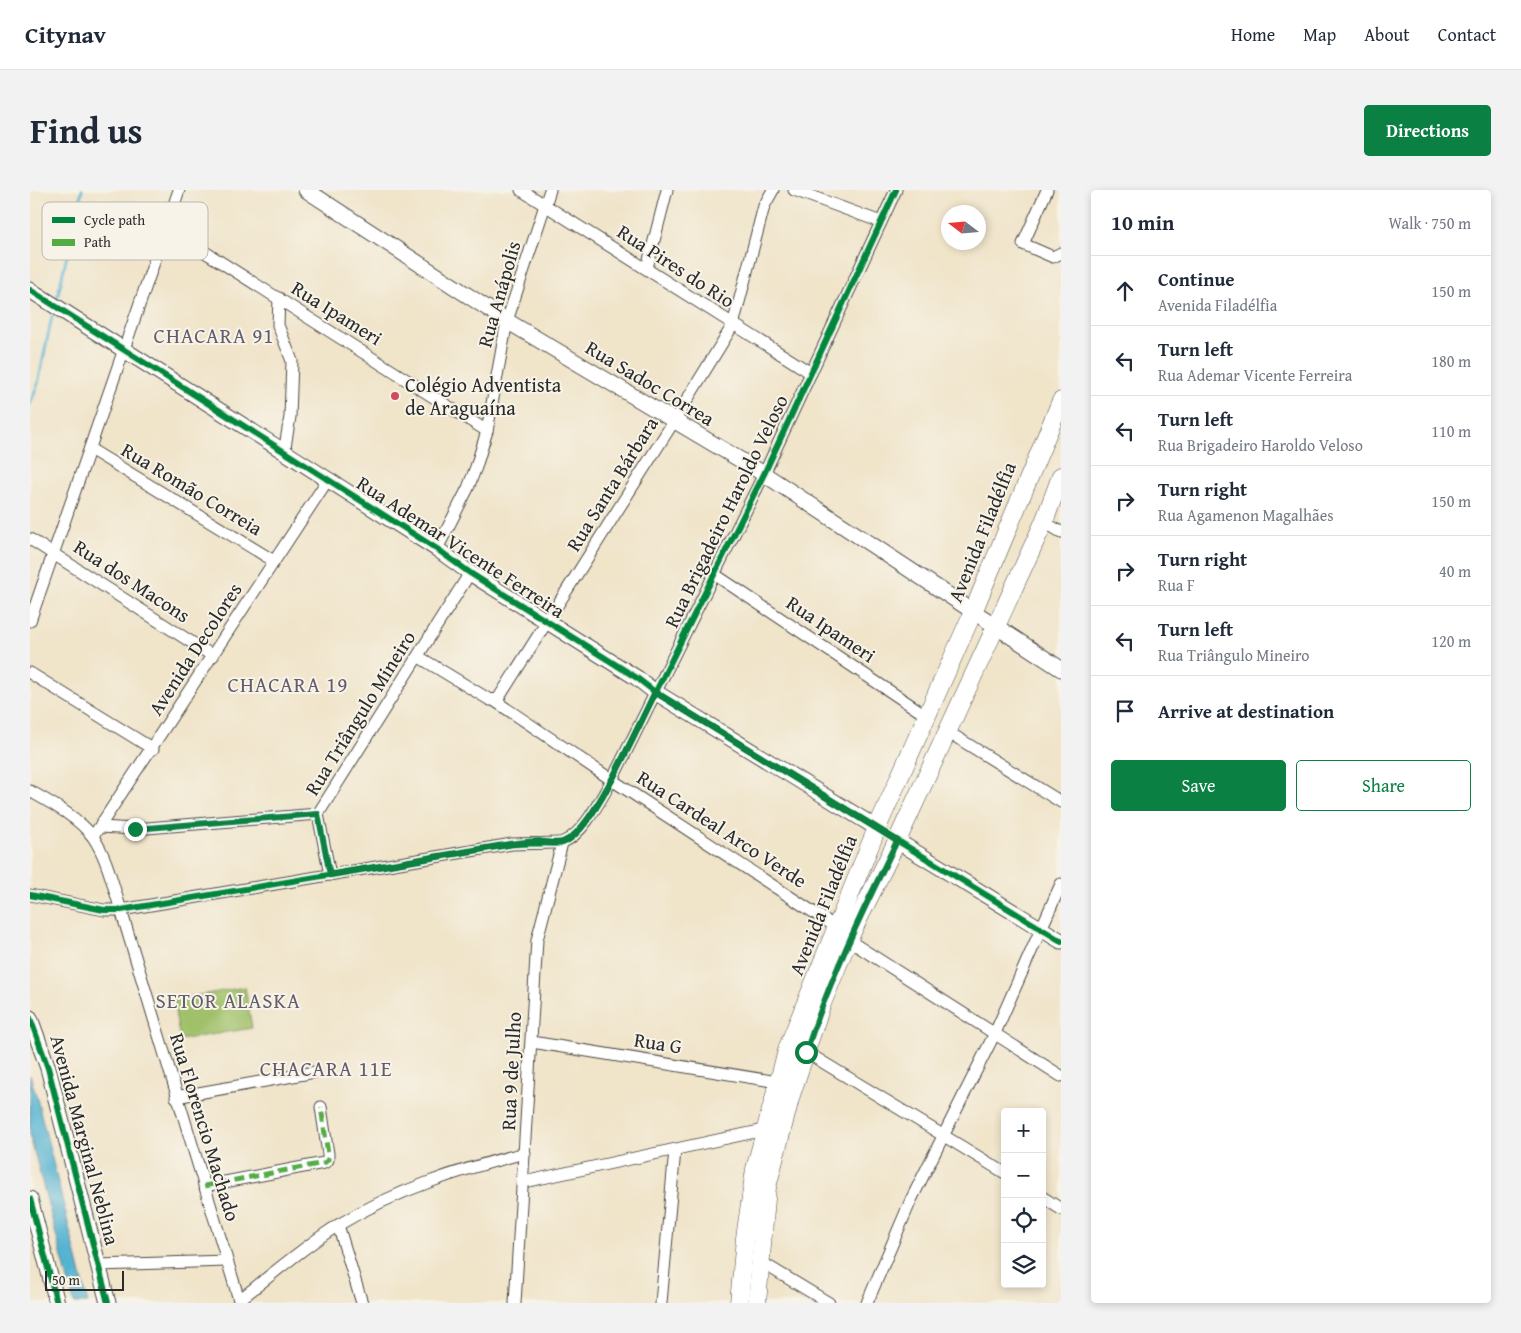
<!DOCTYPE html>
<html lang="en">
<head>
<meta charset="utf-8">
<style>
	body { margin:0; font-family:"Gentium Book Plus",serif; background:#f2f2f3; color:#1f2937 }
	.controls { position:absolute; right:15px; bottom:15px; display:grid; overflow:hidden; border-radius:5px; box-shadow:0 2px 8px #0003 }
	.controls button { width:45px; height:45px; display:grid; place-items:center; padding:0; border:0; border-bottom:1px solid #e0e1e3; background:#fff; color:#1f2937; font:25px sans-serif }
	.compass { position:absolute; left:911px; top:15px; width:45px; height:45px; border-radius:50%; background:#fff; box-shadow:0 2px 8px #0003; rotate:286deg }
	.scale { position:absolute; left:15px; bottom:12px; width:79px; box-sizing:border-box; padding-left:5px; border:2px solid #2b2b2b; border-top:0; font-size:14px; line-height:18px; white-space:nowrap; color:#2b2b2b; -webkit-text-stroke:4px #f7f3e8; paint-order:stroke }
	.stop { position:absolute; width:15px; height:15px; margin:-11px; border:4px solid #0b8043; border-radius:50%; background:#fff }
	.stop.end { background:#0b8043; border-color:#fff; box-shadow:0 1px 5px #0008 }
	.list { margin:0; padding:0; list-style:none }
	h2 { display:flex; justify-content:space-between; align-items:center; height:65px; margin:0; padding:0 20px; font-size:21px }
	h2 small { font-size:16px; font-weight:400; color:#747a83 }
	.list li { display:grid; grid-template-columns:32px 1fr auto; gap:15px; align-items:center; box-sizing:border-box; height:70px; padding:0 20px; border-top:1px solid #e0e1e3 }
	.list b { display:block; font-size:19px; white-space:nowrap }
	.list p { margin:0; font-size:16px; white-space:nowrap; color:#747a83 }
	.list em { font-size:16px; font-style:normal; color:#747a83 }
	.actions { display:flex; gap:10px; padding:15px 20px }
	.actions a { flex:1; padding:11px 0; border:1px solid #0b8043; border-radius:5px; text-align:center; font-size:18px; color:#0b8043 }
	.actions .main { background:#0b8043; color:#fff }
	.icon { flex:none; width:28px; height:28px; fill:none; stroke:currentColor; stroke-width:2; stroke-linecap:round; stroke-linejoin:round }
	.map { position:relative; flex:none; width:1031px; height:1113px; overflow:hidden; border-radius:5px }
	header { display:flex; align-items:center; gap:30px; box-sizing:border-box; height:70px; padding:0 25px; background:#fff; border-bottom:1px solid #e0e1e3 }
	header strong { font-size:24px }
	nav { display:flex; gap:28px; margin-inline-start:auto; font-size:18px }
	.intro { display:flex; align-items:center; justify-content:space-between; box-sizing:border-box; height:120px; padding:0 30px }
	h1 { margin:0; font-size:35px }
	.button { padding:12px 22px; border-radius:5px; background:#0b8043; color:#fff; font-size:18px; font-weight:700 }
	main { display:flex; gap:30px; padding:0 30px }
	aside { flex:1; background:#fff; border-radius:5px; box-shadow:0 2px 8px #0003 }
	.map>svg:first-child { display:block }
	.green { fill:#a0c16a; stroke:#66764a }
	.water { fill:#54b3d2; stroke:#406f7e }
	.lines { fill:none; stroke-linecap:round; stroke-linejoin:round }
	.stream { stroke:#54b3d2; stroke-width:3 }
	.street-casing { stroke:#494743; stroke-width:13 }
	.secondary-casing { stroke:#494743; stroke-width:17 }
	.primary-casing { stroke:#494743; stroke-width:19 }
	.street { stroke:#fff; stroke-width:11 }
	.secondary { stroke:#fff; stroke-width:15 }
	.primary { stroke:#fff; stroke-width:18 }
	.quiet { stroke:#54ab44; stroke-width:5; stroke-dasharray:10 5; stroke-linecap:butt }
	.cycleway-casing { stroke:#f7f3e8; stroke-width:9 }
	.cycleway { stroke:#00873e; stroke-width:6 }
	.route { stroke:#0b8043; stroke-width:6 }
	.poi-dot { fill:#d1495b; stroke:#f7f3e8; stroke-width:2 }
	.labels { text-anchor:middle; stroke-width:4; stroke-linejoin:round; paint-order:stroke }
	.street-label { font-size:20px; fill:#2b2b2b; stroke:#f7f3e8 }
	.poi-label { font-size:20px; fill:#2b2b2b; stroke:#f7f3e8; text-anchor:start }
	.neighbourhood-label { font-size:21px; letter-spacing:1px; fill:#655c6b; stroke:#f7f3e8 }
	.key { fill:#f7f3e8; stroke:#bab7af; stroke-width:1 }
	.key-label { font-size:14px; fill:#2b2b2b }
</style>
</head>
<body>
<header>
<strong>Citynav</strong>
<nav><a>Home</a><a>Map</a><a>About</a><a>Contact</a></nav>
</header>
<div class="intro"><h1>Find us</h1><a class="button">Directions</a></div>
<main>
<div class="map">
<svg width="1031" height="1113" viewBox="0 0 1031 1113">
	<rect width="100%" height="100%" fill="#f7f3e8"/>
	<filter id="ink" filterUnits="userSpaceOnUse"><feTurbulence type="fractalNoise" baseFrequency=".02" numOctaves="2"/><feDisplacementMap in="SourceGraphic" scale="10" xChannelSelector="R" yChannelSelector="G"/><feConvolveMatrix kernelMatrix="1 2 1 2 8 2 1 2 1" color-interpolation-filters="sRGB"/></filter>
	<filter id="wash" filterUnits="userSpaceOnUse"><feTurbulence type="fractalNoise" baseFrequency=".0096" numOctaves="4" result="noise"/><feDisplacementMap in="SourceGraphic" scale="20" xChannelSelector="R" yChannelSelector="G"/><feGaussianBlur stdDeviation="1.12" result="paint"/><feColorMatrix in="noise" values="0 0 0 0 0 0 0 0 0 0 0 0 0 0 0 0 0 1.4 0 .05"/><feComposite in="paint" operator="in"/></filter>
	<g filter="url(#wash)">
		<rect width="100%" height="100%" fill="#f0e4c9"/>
		<!-- green -->
		<polygon class="green" points="215,797 222,838 150,850 143,810"/>
		<!-- water -->
		<polygon class="water" points="0,885 7,908 58,1113 44,1113 0,946"/>
		<g class="lines">
			<!-- stream -->
			<g class="stream">
				<polyline points="27,109 52,0"/>
				<polyline points="0,214 8,194 22,126"/>
			</g>
		</g>
	</g>
	<g filter="url(#ink)">
		<g class="lines">
			<!-- street casing -->
			<g class="street-casing">
				<g id="street">
					<polyline points="491,0 781,183"/>
					<polyline points="764,0 851,32"/>
					<polyline points="1017,0 993,54 1023,67 1031,63"/>
					<polyline points="137,38 457,241"/>
					<polyline points="617,78 637,0"/>
					<polyline points="249,108 248,135 262,171 260,227 254,263"/>
					<polyline points="60,259 244,371"/>
					<polyline points="1014,332 1031,342"/>
					<polyline points="0,349 183,466"/>
					<polyline points="407,359 438,298 446,277 457,241 477,131 520,0"/>
					<polyline points="684,384 897,526"/>
					<polyline points="0,431 149,0"/>
					<polyline points="389,467 460,510 468,509 644,231 703,135 734,16 743,0"/>
					<polyline points="0,483 123,559"/>
					<polyline points="465,511 582,590 806,737"/>
					<polyline points="918,542 1031,612"/>
					<path d="M0 601C21 613 48 627 63 647 77 667 83 696 91 720L210 1113"/>
					<polyline points="288,624 300,685"/>
					<polyline points="70,637 105,639 288,624 440,383"/>
					<polyline points="66,642 297,291"/>
					<path d="M0 705 74 720H91L482 654C492 653 529 654 533 652 554 644 571 608 582 590L734 284 866 0"/>
					<polyline points="818,750 1031,886"/>
					<polyline points="502,852 748,892"/>
					<polyline points="776,862 975,983"/>
					<polyline points="146,907 285,882"/>
					<polyline points="494,992 734,940"/>
					<polyline points="174,996 294,973 298,970 298,964 291,917"/>
					<polyline points="1012,1007 1031,1019"/>
					<polyline points="308,1035 332,1113"/>
					<polyline points="731,1072 799,1113"/>
					<polyline points="68,1075 197,1071"/>
					<path d="M209 1110C242 1085 274 1056 310 1034 366 1000 432 979 495 963"/>
					<polyline points="485,1113 507,750 532,653"/>
					<polyline points="631,1113 645,960"/>
					<polyline points="837,1113 881,1010 965,843 1031,694"/>
				</g>
			</g>
			<!-- secondary casing -->
			<g class="secondary-casing">
				<g id="secondary">
					<polyline points="276,0 477,131 734,284 1031,479"/>
					<polyline points="0,100 407,359 440,383 607,488 625,502 847,638"/>
					<polyline points="867,651 1031,751"/>
					<polyline points="0,828 18,878 78,1113"/>
					<polyline points="0,1009 27,1113"/>
				</g>
			</g>
			<!-- primary casing -->
			<g class="primary-casing">
				<g id="primary">
					<polyline points="709,1113 715,1048 725,979 758,857 847,638 943,422 1031,211"/>
					<polyline points="727,1113 737,997 761,905 791,816 818,750 867,651 1014,332 1031,286"/>
				</g>
			</g>
			<!-- street -->
			<use href="#street" class="street"/>
			<!-- secondary -->
			<use href="#secondary" class="secondary"/>
			<!-- primary -->
			<use href="#primary" class="primary"/>
			<!-- quiet -->
			<polyline class="quiet" points="174,996 294,973 298,970 298,964 291,917"/>
			<!-- cycleway casing -->
			<g class="cycleway-casing">
				<g id="cycleway">
					<polyline points="0,100 407,359 440,383 607,488 625,502 1031,751"/>
					<path d="M0 705 74 720H91L482 654C492 653 529 654 533 652 554 644 571 608 582 590L734 284 866 0"/>
					<polyline points="0,828 18,878 78,1113"/>
					<polyline points="0,1009 27,1113"/>
				</g>
			</g>
			<!-- cycleway -->
			<use href="#cycleway" class="cycleway"/>
		</g>
	</g>
	<g class="lines" filter="url(#ink)">
		<!-- route -->
		<path class="route" d="M105 639 288 624 300 685 482 654C491 653 500 651 509 651 516 652 525 655 532 653 561 646 611 531 625 502L867 651C833 720 800 788 776 862"/>
	</g>
	<!-- markers -->
	<circle class="poi-dot" cx="365" cy="206" r="5"/>
	<g class="labels">
		<!-- street labels -->
		<g class="street-label">
			<text transform="translate(646 76) rotate(33)" y="7">Rua Pires do Rio</text>
			<text transform="translate(469 104) rotate(-74)" y="7">Rua Anápolis</text>
			<text transform="translate(307 123) rotate(32)" y="7">Rua Ipameri</text>
			<text transform="translate(620 193) rotate(31)" y="7">Rua Sadoc Correa</text>
			<text transform="translate(582 294) rotate(-58)" y="7">Rua Santa Bárbara</text>
			<text transform="translate(162 299) rotate(31)" y="7">Rua Romão Correia</text>
			<text transform="translate(696 321) rotate(-64)" y="7">Rua Brigadeiro Haroldo Veloso</text>
			<text transform="translate(952 342) rotate(-68)" y="7">Avenida Filadélfia</text>
			<text transform="translate(431 357) rotate(33)" y="7">Rua Ademar Vicente Ferreira</text>
			<text transform="translate(102 391) rotate(33)" y="7">Rua dos Macons</text>
			<text transform="translate(801 439) rotate(34)" y="7">Rua Ipameri</text>
			<text transform="translate(165 459) rotate(-57)" y="7">Avenida Decolores</text>
			<text transform="translate(330 523) rotate(-58)" y="7">Rua Triângulo Mineiro</text>
			<text transform="translate(692 639) rotate(33)" y="7">Rua Cardeal Arco Verde</text>
			<text transform="translate(793 715) rotate(-68)" y="7">Avenida Filadélfia</text>
			<text transform="translate(628 853) rotate(9)" y="7">Rua G</text>
			<text transform="translate(481 881) rotate(-87)" y="7">Rua 9 de Julho</text>
			<text transform="translate(175 937) rotate(73)" y="7">Rua Florencio Machado</text>
			<text transform="translate(55 950) rotate(75)" y="7">Avenida Marginal Neblina</text>
		</g>
		<!-- poi labels -->
		<g class="poi-label">
			<text x="375" y="202">Colégio Adventista<tspan x="375" dy="23">de Araguaína</tspan></text>
		</g>
		<!-- neighbourhood labels -->
		<g class="neighbourhood-label">
			<text x="184" y="153">CHACARA 91</text>
			<text x="258" y="502">CHACARA 19</text>
			<text x="198" y="818">SETOR ALASKA</text>
			<text x="296" y="886">CHACARA 11E</text>
		</g>
	</g>
	<!-- legend -->
	<rect x="12" y="12" width="166" height="58" rx="8" class="key"/>
	<rect x="22" y="27" width="23" height="6" fill="#00873e"/>
	<rect x="22" y="49" width="23" height="7" fill="#54ab44"/>
	<g class="key-label">
		<text x="54" y="35">Cycle path</text>
		<text x="54" y="57">Path</text>
	</g>
</svg>
<div class="controls">
<button>+</button>
<button>−</button>
<button><svg class="icon" aria-label="locate" viewBox="0 0 24 24"><circle cx="12" cy="12" r="6"/><path d="M12 2v4M12 18v4M2 12h4M18 12h4"/></svg></button>
<button><svg class="icon" aria-label="layers" viewBox="0 0 24 24"><path d="M12 4l9 5-9 5-9-5zM3 14l9 5 9-5"/></svg></button>
</div>
<svg class="compass" viewBox="-18 -18 36 36"><path d="M0-13l5 13h-10z" fill="#e53935"/><path d="M0 13l5-13h-10z" fill="#747a83"/></svg>
<div class="scale">50 m</div>
<div class="stop" style="left:776px;top:862px"></div>
<div class="stop end" style="left:105px;top:639px"></div>
</div>
<aside>
<h2>10 min<small>Walk · 750 m</small></h2>
<ul class="list">
<li><svg class="icon" aria-label="ahead" viewBox="0 0 24 24"><path d="M12 20V5M6 11l6-6 6 6"/></svg><div><b>Continue</b><p>Avenida Filadélfia</p></div><em>150 m</em></li>
<li><svg class="icon" aria-label="left" viewBox="0 0 24 24"><path d="M17 20v-9H6M10 6l-5 5 5 5"/></svg><div><b>Turn left</b><p>Rua Ademar Vicente Ferreira</p></div><em>180 m</em></li>
<li><svg class="icon" aria-label="left" viewBox="0 0 24 24"><path d="M17 20v-9H6M10 6l-5 5 5 5"/></svg><div><b>Turn left</b><p>Rua Brigadeiro Haroldo Veloso</p></div><em>110 m</em></li>
<li><svg class="icon" aria-label="right" viewBox="0 0 24 24"><path d="M7 20v-9h11M14 6l5 5-5 5"/></svg><div><b>Turn right</b><p>Rua Agamenon Magalhães</p></div><em>150 m</em></li>
<li><svg class="icon" aria-label="right" viewBox="0 0 24 24"><path d="M7 20v-9h11M14 6l5 5-5 5"/></svg><div><b>Turn right</b><p>Rua F</p></div><em>40 m</em></li>
<li><svg class="icon" aria-label="left" viewBox="0 0 24 24"><path d="M17 20v-9H6M10 6l-5 5 5 5"/></svg><div><b>Turn left</b><p>Rua Triângulo Mineiro</p></div><em>120 m</em></li>
<li><svg class="icon" aria-label="arrive" viewBox="0 0 24 24"><path d="M6 21V4h12l-3 4 3 4H6"/></svg><div><b>Arrive at destination</b></div></li>
</ul>
<div class="actions"><a class="main">Save</a><a>Share</a></div>
</aside>
</main>
</body>
</html>
